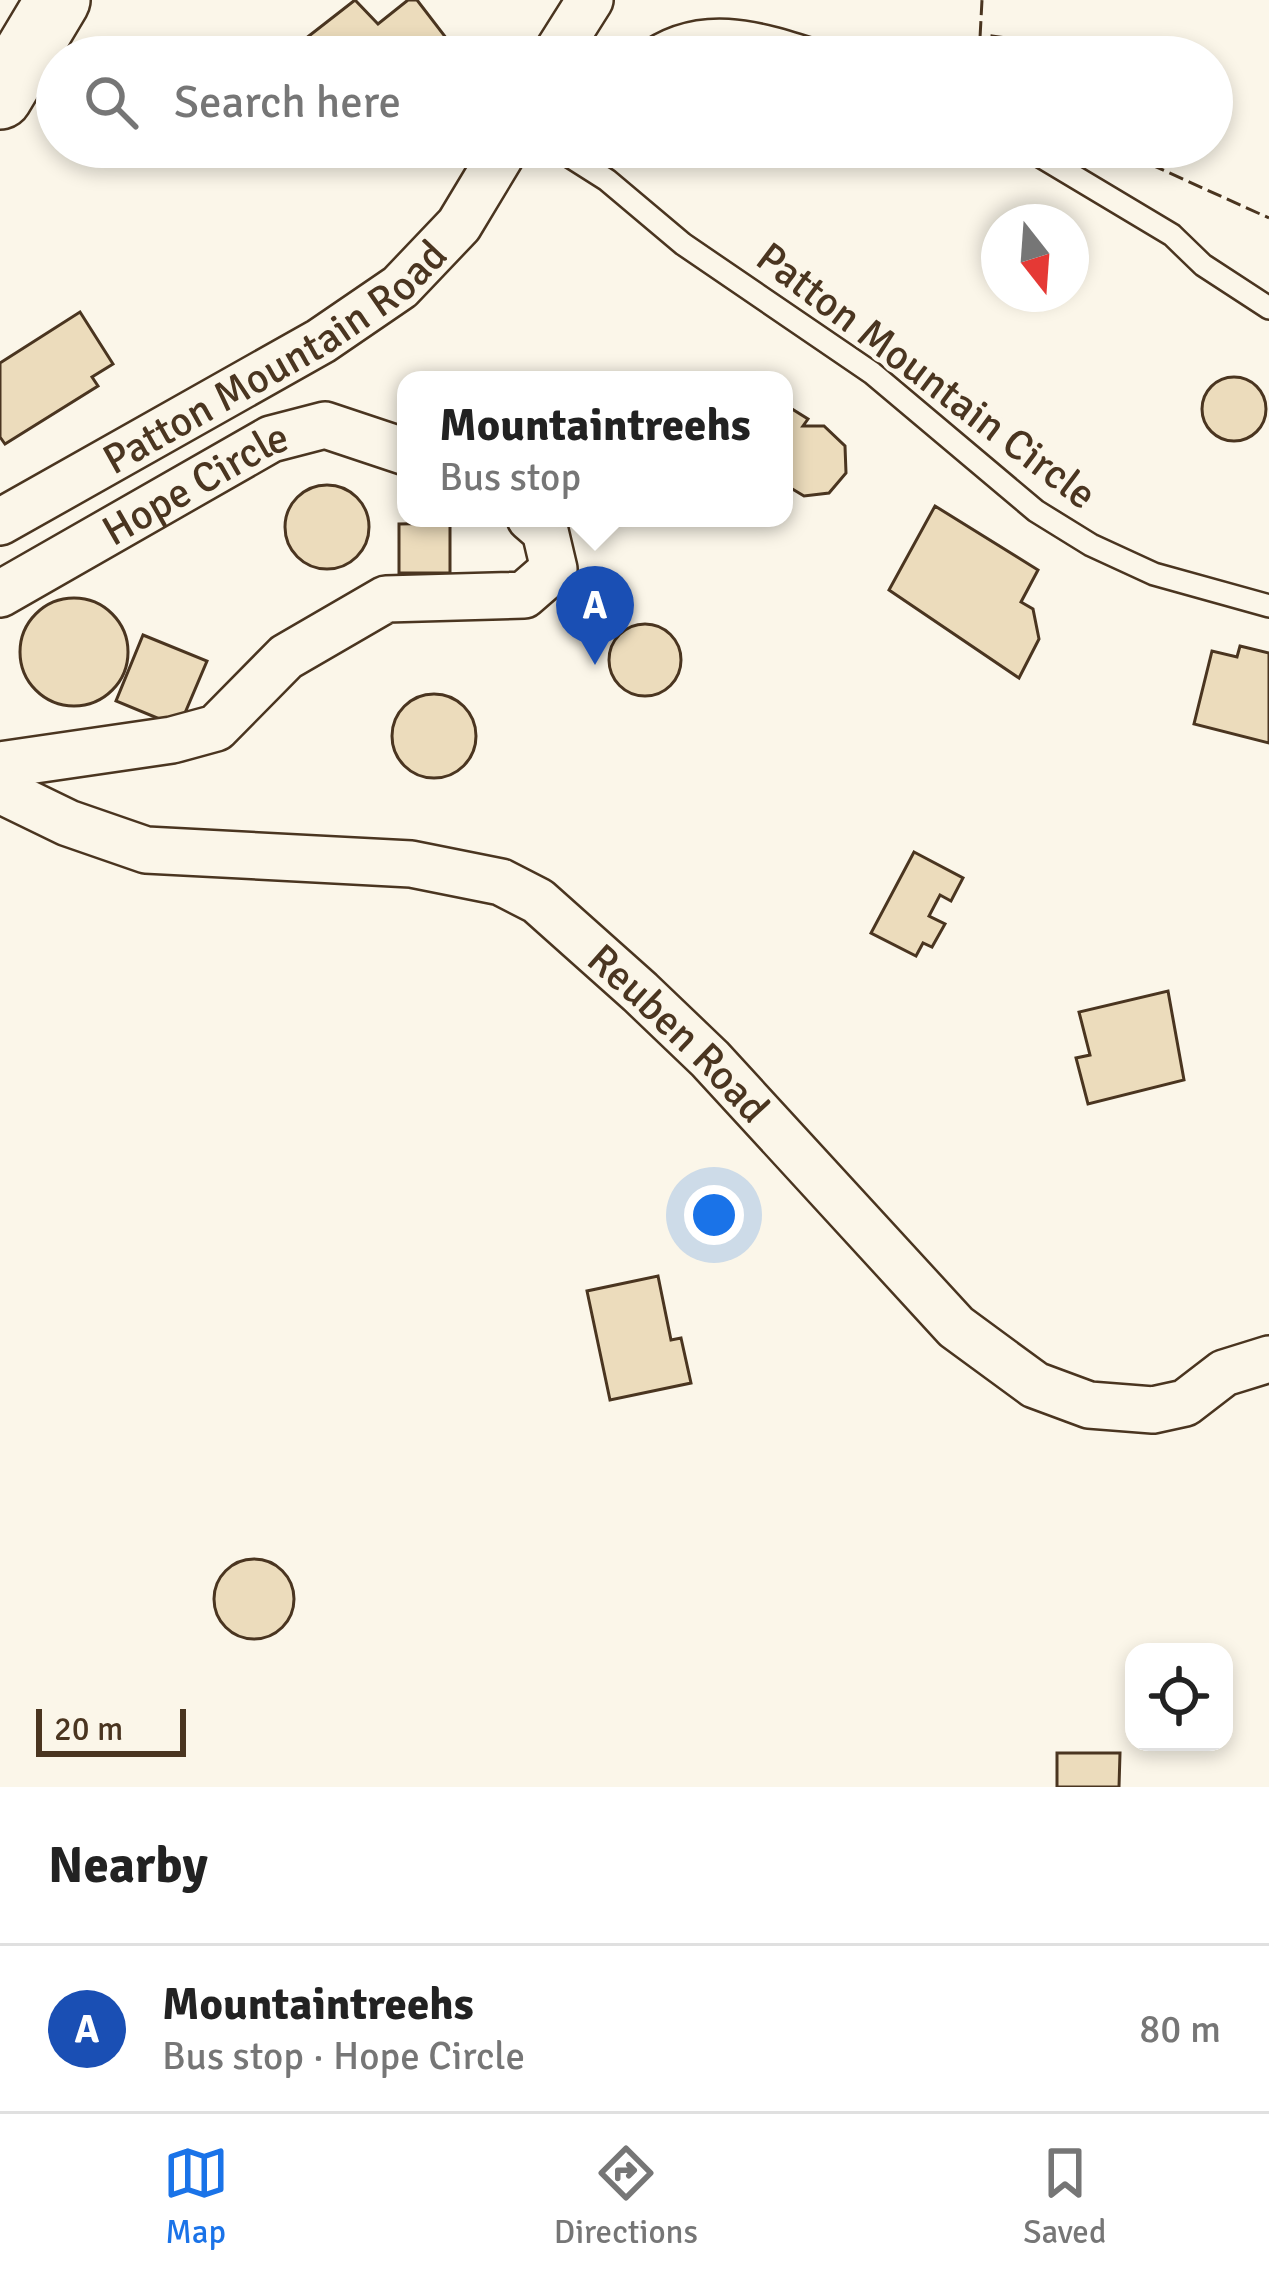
<!DOCTYPE html>
<html lang="en">
<head>
<meta charset="utf-8">
<style>
	body { margin:0; font-family:Signika,sans-serif; background:#f2f2f2; color:#222 }
	.controls { position:absolute; right:36px; bottom:36px; display:grid; overflow:hidden; border-radius:24px; box-shadow:0 6px 18px #0003 }
	.controls button { width:108px; height:108px; display:grid; place-items:center; padding:0; border:0; border-bottom:3px solid #e0e0e0; background:#fff; color:#222; font:60px sans-serif }
	.compass { position:absolute; left:981px; top:204px; width:108px; height:108px; border-radius:50%; background:#fff; box-shadow:0 6px 18px #0003; rotate:163deg }
	.scale { position:absolute; left:36px; bottom:30px; width:150px; box-sizing:border-box; padding-left:12px; border:6px solid #4a3520; border-top:0; font-size:33px; line-height:42px; white-space:nowrap; color:#4a3520; -webkit-text-stroke:9px #fbf6e9; paint-order:stroke }
	.you { position:absolute; left:714px; top:1215px; width:42px; height:42px; margin:-30px; border:9px solid #fff; border-radius:50%; background:#1a73e8; box-shadow:0 0 0 18px #1a73e833 }
	.badge { display:grid; place-items:center; width:78px; height:78px; border-radius:50%; background:#1a73e8; color:#fff; font-size:39px; font-weight:700 }
	.pin { position:absolute; translate:-50% -99px; filter:drop-shadow(0 3px 6px #0008) }
	.pin::after { content:''; position:absolute; top:63px; width:42px; height:36px; background:inherit; clip-path:polygon(0 0,100% 0,50% 100%) }
	.popup { position:absolute; left:397px; top:371px; width:396px; height:156px; box-sizing:border-box; display:grid; place-content:center; border-radius:24px; background:#fff; filter:drop-shadow(0 3px 9px #0005); font-size:39px; white-space:nowrap; color:#767676 }
	.popup b { font-size:45px; color:#222 }
	.popup::after { content:''; position:absolute; left:50%; top:100%; margin-left:-24px; border:24px solid transparent; border-top-color:#fff }
	.list { margin:0; padding:0; list-style:none }
	h2 { display:flex; justify-content:space-between; align-items:center; height:156px; margin:0; padding:0 48px; font-size:51px }
	h2 small { font-size:39px; font-weight:400; color:#767676 }
	.list li { display:grid; grid-template-columns:78px 1fr auto; gap:36px; align-items:center; box-sizing:border-box; height:168px; padding:0 48px; border-top:3px solid #e0e0e0 }
	.list b { display:block; font-size:45px; white-space:nowrap }
	.list p { margin:0; font-size:39px; white-space:nowrap; color:#767676 }
	.list em { font-size:39px; font-style:normal; color:#767676 }
	.icon { flex:none; width:66px; height:66px; fill:none; stroke:currentColor; stroke-width:2; stroke-linecap:round; stroke-linejoin:round }
	.map { position:relative; flex:none; width:1269px; height:1787px; overflow:hidden }
	.search { position:absolute; background:#fff; box-shadow:0 6px 18px #0003; left:36px; right:36px; top:36px; height:132px; display:flex; align-items:center; gap:30px; box-sizing:border-box; padding:0 42px; border-radius:66px; color:#767676; font-size:45px }
	.sheet { height:324px; background:#fff }
	nav { display:flex; justify-content:space-around; align-items:center; box-sizing:border-box; height:168px; border-top:3px solid #e0e0e0; background:#fff; font-size:33px; color:#767676 }
	nav a { display:grid; justify-items:center; gap:6px }
	nav .on { color:#1a73e8 }
	.map>svg:first-child { display:block }
	.building { fill:#ecdcbc; stroke:#4a3520; stroke-width:3 }
	.lines { fill:none; stroke-linecap:round; stroke-linejoin:round }
	.service-casing { stroke:#4a3520; stroke-width:26 }
	.minor-casing { stroke:#4a3520; stroke-width:50 }
	.secondary-casing { stroke:#4a3520; stroke-width:68 }
	.service { stroke:#fbf6e9; stroke-width:21 }
	.minor { stroke:#fbf6e9; stroke-width:45 }
	.secondary { stroke:#fbf6e9; stroke-width:63 }
	.fence { stroke:#4a3520; stroke-width:3; stroke-dasharray:15 6; stroke-linecap:butt }
	.labels { text-anchor:middle; stroke-width:9; stroke-linejoin:round; paint-order:stroke }
	.street-label { font-size:42px; fill:#4a3520; stroke:#fbf6e9 }
</style>
</head>
<body>
<div class="map">
<svg width="1269" height="1787" viewBox="0 0 1269 1787">
	<rect width="100%" height="100%" fill="#fbf6e9"/>
	<!-- building -->
	<g class="building">
		<polygon points="355,0 378,24 408,0 417,0 447,39 443,43 454,57 305,57 296,46"/>
		<polygon points="992,36 1014,39 1012,57 990,54"/>
		<polygon points="80,312 113,364 92,377 98,386 5,444 0,437 0,363"/>
		<circle cx="1234" cy="409" r="32"/>
		<polygon points="784,404 808,419 803,426 824,426 845,446 846,473 829,493 804,496 784,484"/>
		<circle cx="327" cy="527" r="42"/>
		<polygon points="935,506 1038,570 1021,602 1033,609 1039,639 1019,678 889,590"/>
		<polygon points="450,523 450,573 399,573 399,524"/>
		<circle cx="74" cy="652" r="54"/>
		<circle cx="645" cy="660" r="36"/>
		<polygon points="143,635 207,661 179,727 116,701"/>
		<polygon points="1240,646 1269,653 1269,743 1194,724 1212,651 1237,657"/>
		<circle cx="434" cy="736" r="42"/>
		<polygon points="914,852 963,878 951,901 940,895 929,916 945,924 932,947 923,943 916,956 871,933"/>
		<polygon points="1168,991 1184,1080 1088,1104 1076,1058 1090,1055 1079,1012"/>
		<polygon points="658,1276 671,1340 681,1338 691,1383 610,1400 587,1291"/>
		<circle cx="254" cy="1599" r="40"/>
		<polygon points="1057,1753 1120,1753 1119,1787 1057,1787"/>
	</g>
	<g class="lines">
		<!-- service casing -->
		<g class="service-casing">
			<g id="service">
				<path d="M641 57C703 9 768 36 835 57"/>
				<polyline points="1025,147 1172,235 1203,265 1269,308"/>
				<polyline points="506,148 566,154 607,180 683,244 872,373 1036,511 1091,545 1154,574 1269,606"/>
			</g>
		</g>
		<!-- minor casing -->
		<g class="minor-casing">
			<g id="minor">
				<polyline points="554,57 590,0"/>
				<path id="s1" d="M0 522 321 341 400 287 459 225 506 147"/>
				<path id="s2" d="M0 594 271 439 325 425 406 452"/>
				<polyline points="0,765 172,740 216,728 286,657 386,599 524,595 554,569 545,531 530,518"/>
				<path id="s3" d="M0 790 68 823 146 850 411 864 501 882 538 901 640 992 710 1059 956 1327 1035 1385 1089 1405 1153 1410 1185 1403 1224 1373 1269 1359"/>
			</g>
		</g>
		<!-- secondary casing -->
		<g class="secondary-casing">
			<polyline id="secondary" points="0,97 58,0"/>
		</g>
		<!-- service -->
		<use href="#service" class="service"/>
		<!-- minor -->
		<use href="#minor" class="minor"/>
		<!-- secondary -->
		<use href="#secondary" class="secondary"/>
		<!-- fence -->
		<g class="fence">
			<polyline points="979,57 982,0"/>
			<polyline points="1112,147 1269,218"/>
		</g>
	</g>
	<g class="labels">
		<!-- street labels -->
		<g class="street-label">
			<text dy="15" stroke="none"><textPath href="#s1" startOffset="321">Patton Mountain Road</textPath></text>
			<text transform="translate(927 375) rotate(37)" y="15">Patton Mountain Circle</text>
			<text dy="15" stroke="none"><textPath href="#s2" startOffset="225">Hope Circle</textPath></text>
			<text dy="15" stroke="none"><textPath href="#s3" startOffset="750">Reuben Road</textPath></text>
		</g>
	</g>
</svg>
<div class="controls">
<button><svg class="icon" aria-label="locate" viewBox="0 0 24 24"><circle cx="12" cy="12" r="6"/><path d="M12 2v4M12 18v4M2 12h4M18 12h4"/></svg></button>
</div>
<svg class="compass" viewBox="-18 -18 36 36"><path d="M0-13l5 13h-10z" fill="#e53935"/><path d="M0 13l5-13h-10z" fill="#767676"/></svg>
<div class="scale">20 m</div>
<div class="you"></div>
<div class="pin badge" style="left:595px;top:665px;background:#1a4fb4">A</div>
<div class="popup"><b>Mountaintreehs</b>Bus stop</div>
<div class="search"><svg class="icon" aria-label="search" viewBox="0 0 24 24"><circle cx="10" cy="10" r="6"/><path d="M15 15l6 6"/></svg>Search here</div>
</div>
<section class="sheet">
<h2>Nearby<small></small></h2>
<ul class="list">
<li><span class="badge" style="background:#1a4fb4">A</span><div><b>Mountaintreehs</b><p>Bus stop · Hope Circle</p></div><em>80 m</em></li>
</ul>
</section>
<nav>
<a class="on"><svg class="icon" aria-label="map" viewBox="0 0 24 24"><path d="M3 6l6-2 6 2 6-2v14l-6 2-6-2-6 2zM9 4v14M15 6v14"/></svg>Map</a>
<a><svg class="icon" aria-label="directions" viewBox="0 0 24 24"><path d="M12 3l9 9-9 9-9-9zM9 14v-3h6M13 9l2 2-2 2"/></svg>Directions</a>
<a><svg class="icon" aria-label="saved" viewBox="0 0 24 24"><path d="M7 4h10v16l-5-4-5 4z"/></svg>Saved</a>
</nav>
</body>
</html>
